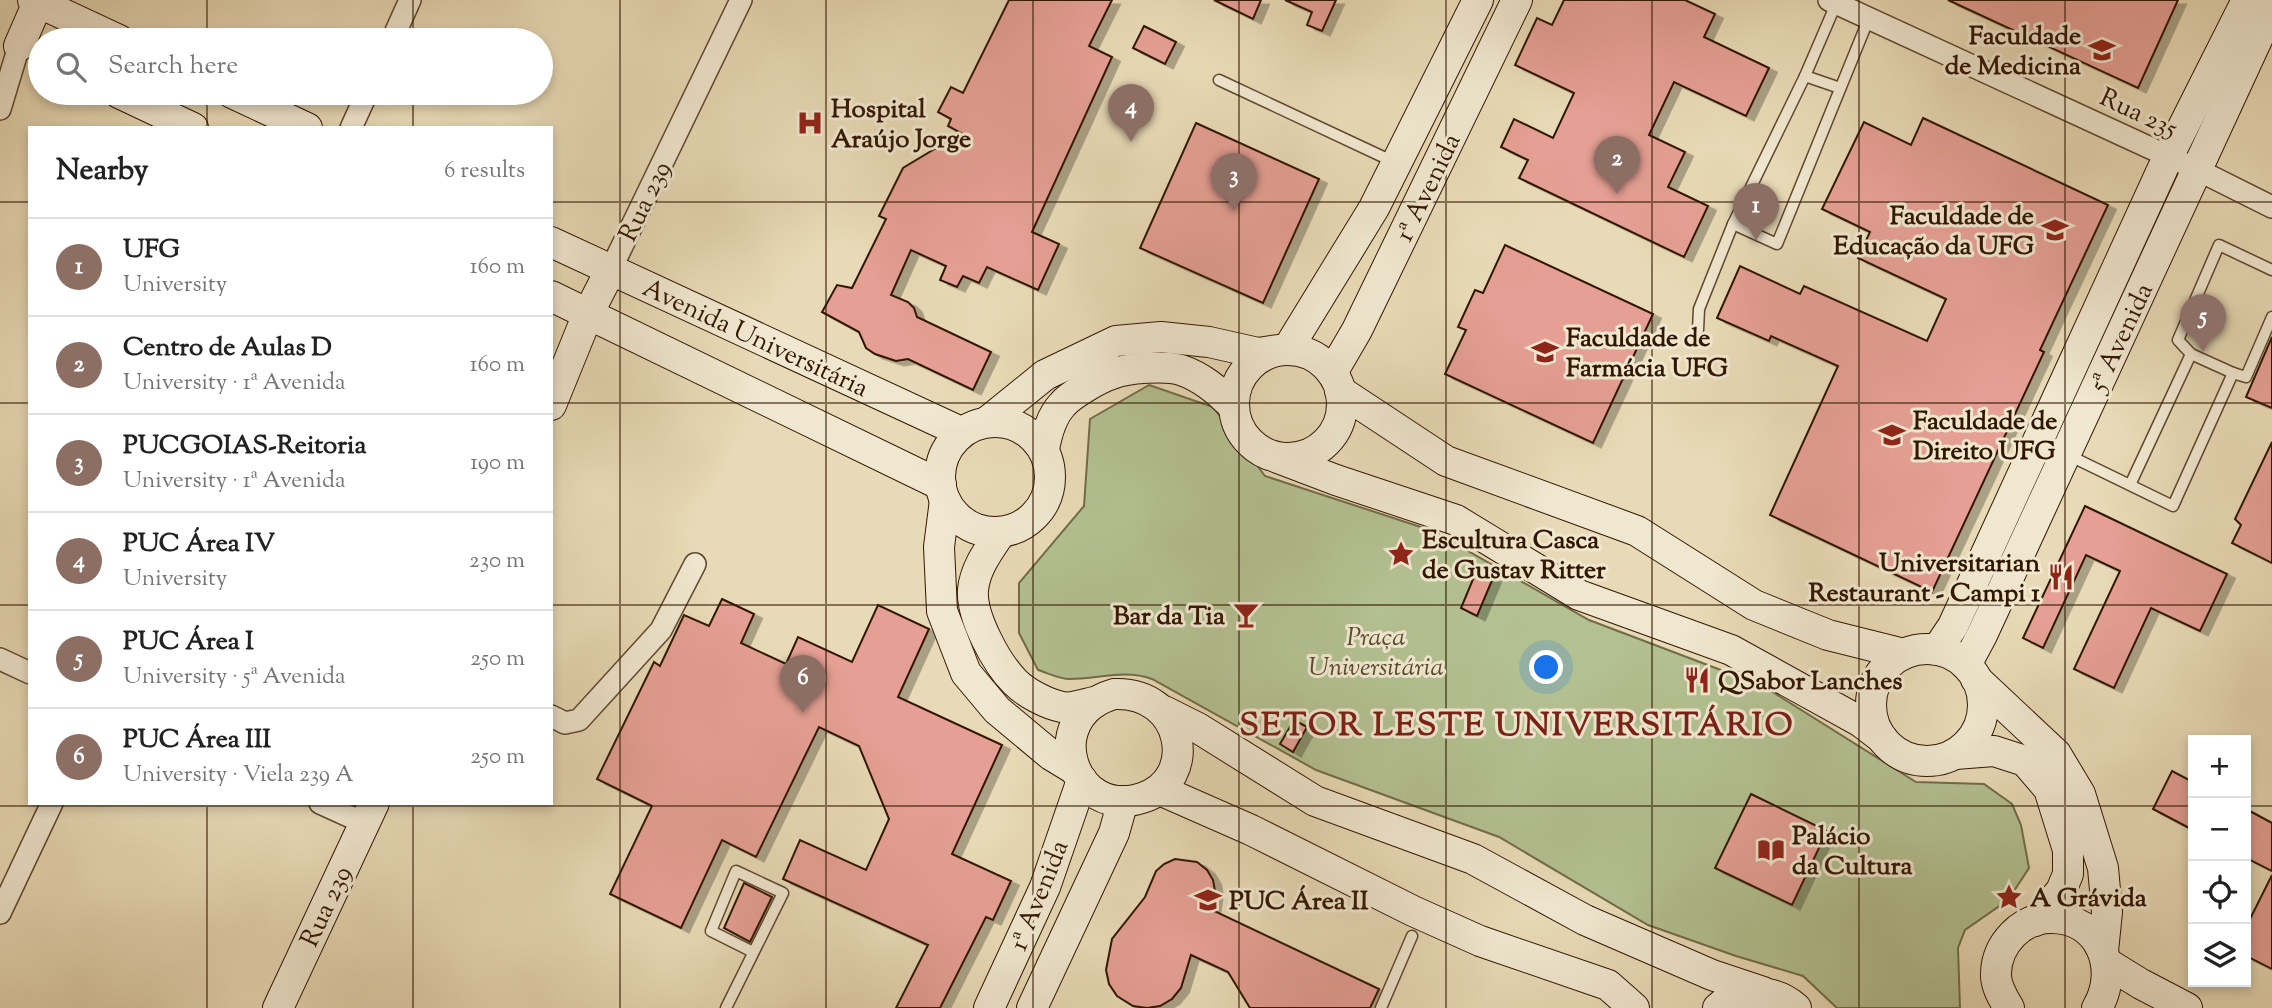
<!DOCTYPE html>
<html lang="en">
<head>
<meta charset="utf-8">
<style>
	body { margin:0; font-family:"Sorts Mill Goudy",serif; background:#f6f6f6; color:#222 }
	.controls { position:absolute; right:21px; bottom:21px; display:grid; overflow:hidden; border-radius:0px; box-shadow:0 4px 10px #0003 }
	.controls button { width:63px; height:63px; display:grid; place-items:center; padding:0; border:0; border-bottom:2px solid #e0e0e0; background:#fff; color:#222; font:35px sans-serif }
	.you { position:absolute; left:1547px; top:668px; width:24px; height:24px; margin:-18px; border:5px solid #fff; border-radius:50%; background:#1a73e8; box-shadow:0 0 0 10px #1a73e833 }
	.badge { display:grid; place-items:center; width:46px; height:46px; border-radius:50%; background:#d93025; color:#fff; font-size:23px; font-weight:700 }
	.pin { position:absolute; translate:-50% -58px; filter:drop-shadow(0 2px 4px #0008) }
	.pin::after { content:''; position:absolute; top:37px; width:24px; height:21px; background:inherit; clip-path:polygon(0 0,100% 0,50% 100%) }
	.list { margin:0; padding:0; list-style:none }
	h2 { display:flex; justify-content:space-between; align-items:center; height:91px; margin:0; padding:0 28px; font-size:30px }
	h2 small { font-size:23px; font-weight:400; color:#767676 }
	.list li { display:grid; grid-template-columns:46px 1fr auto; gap:21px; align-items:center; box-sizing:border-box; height:98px; padding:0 28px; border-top:2px solid #e0e0e0 }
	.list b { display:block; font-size:26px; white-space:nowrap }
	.list p { margin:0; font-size:23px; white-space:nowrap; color:#767676 }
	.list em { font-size:23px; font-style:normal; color:#767676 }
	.icon { flex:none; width:38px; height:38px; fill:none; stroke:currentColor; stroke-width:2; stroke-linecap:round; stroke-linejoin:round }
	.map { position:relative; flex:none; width:2272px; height:1008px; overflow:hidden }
	.search { position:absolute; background:#fff; box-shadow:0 4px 10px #0003; left:28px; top:28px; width:525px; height:77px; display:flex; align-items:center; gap:18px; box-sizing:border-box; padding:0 24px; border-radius:38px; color:#767676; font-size:26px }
	.panel { position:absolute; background:#fff; box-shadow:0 4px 10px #0003; left:28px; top:126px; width:525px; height:679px; border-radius:0px }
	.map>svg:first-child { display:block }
	.green { fill:#b3c091; stroke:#726c48; stroke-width:2 }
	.building { fill:#e59f94; stroke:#321700; stroke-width:2; filter:url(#shadow) }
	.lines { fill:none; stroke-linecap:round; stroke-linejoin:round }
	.lane-casing { stroke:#60482e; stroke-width:13 }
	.street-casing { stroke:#60482e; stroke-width:24 }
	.secondary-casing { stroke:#321700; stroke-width:32 }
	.lane { stroke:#f0e7d0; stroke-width:10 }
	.street { stroke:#f0e7d0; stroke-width:21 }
	.secondary { stroke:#f0e7d0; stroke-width:30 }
	.grid { fill:none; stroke:#321700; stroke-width:2; stroke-opacity:0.55 }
	.labels { text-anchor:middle; stroke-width:6; stroke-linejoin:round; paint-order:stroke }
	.poi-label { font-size:26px; font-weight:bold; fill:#321700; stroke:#f0e7d0; text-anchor:start }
	.street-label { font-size:26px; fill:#321700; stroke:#f0e7d0 }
	.park-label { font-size:26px; font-style:italic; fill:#594a2c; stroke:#f0e7d0 }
	.district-label { font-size:33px; font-weight:bold; letter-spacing:2px; fill:#7a1f14; stroke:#f0e7d0 }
</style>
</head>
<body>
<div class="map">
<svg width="2272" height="1008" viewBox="0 0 2272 1008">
	<defs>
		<filter id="shadow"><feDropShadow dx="8" dy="4.5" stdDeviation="0" flood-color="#0004"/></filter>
	</defs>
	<rect width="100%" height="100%" fill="#e8dab6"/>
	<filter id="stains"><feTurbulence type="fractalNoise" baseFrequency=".00286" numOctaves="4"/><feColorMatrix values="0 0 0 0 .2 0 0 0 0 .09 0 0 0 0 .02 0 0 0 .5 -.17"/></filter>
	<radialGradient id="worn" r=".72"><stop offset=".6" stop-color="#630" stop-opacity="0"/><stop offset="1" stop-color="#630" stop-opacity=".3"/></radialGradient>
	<!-- green -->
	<path class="green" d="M1149 385 1213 407 1265 476 1433 531 1589 620 1763 686 1916 782 1984 784 2012 804 2021 825 2029 868 2008 900 1965 930 1958 948 1960 1008H1837L1803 976 1736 956 1648 925 1499 837 1316 770 1152 679C1125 669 1098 679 1070 679 1059 679 1048 673 1038 670L1019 633V583L1084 506 1090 419Z"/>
	<!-- building -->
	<g class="building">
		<polygon points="1009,0 1112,0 1089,46 1112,57 1032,232 1059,244 1038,290 987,267 979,283 963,276 957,287 940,280 946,266 911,250 891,295 908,302 914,308 917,317 991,352 973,390 908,359 896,361 875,354 866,348 859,332 822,312 837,285 852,288 886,219 879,216 903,168 961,133 948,126 951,119 938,112 951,87 963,93"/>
		<polygon points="1214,0 1261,0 1253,19"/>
		<polygon points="1285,0 1336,0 1322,31 1307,25 1312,12"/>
		<polygon points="1564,0 1685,0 1715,14 1704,37 1769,68 1746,116 1674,82 1649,135 1685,152 1668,187 1708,206 1684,257 1519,178 1528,160 1501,147 1514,119 1553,138 1574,93 1515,65 1537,18 1552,25"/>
		<polygon points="1948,0 2178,0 2138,88"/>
		<polygon points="1144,26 1176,42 1165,64 1133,48"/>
		<polygon points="1923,118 2108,205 2040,350 2044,352 1932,592 1770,515 1838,366 1771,336 1769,341 1717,318 1740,266 1800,294 1804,286 1927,341 1946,299 1858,258 1870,232 1822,209 1864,122 1911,145"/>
		<polygon points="1196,123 1319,179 1263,303 1140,248"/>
		<polygon points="1505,245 1653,314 1593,443 1445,374 1466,330 1458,327 1475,290 1483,293"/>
		<polygon points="2272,337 2272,408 2246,397"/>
		<polygon points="2272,442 2272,563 2232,543 2241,525 2235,519"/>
		<polygon points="2085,506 2227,574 2200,631 2151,608 2114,688 2074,669 2120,571 2086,555 2043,648 2023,638"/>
		<polygon points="1476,572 1493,578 1477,616 1461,608"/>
		<polygon points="722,599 754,614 741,643 786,664 798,637 852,662 878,605 929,629 898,697 1002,745 952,854 1011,881 993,920 986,917 940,1008 896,1008 928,945 783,879 800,840 866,870 889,819 859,746 819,727 756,857 722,840 681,928 610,894 652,806 597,779 654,662 660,666 684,615 709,626"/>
		<polygon points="1294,720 1307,727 1293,752 1280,744"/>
		<polygon points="2172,771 2193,782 2193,830 2153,809"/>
		<polygon points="1751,794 1827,831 1792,905 1715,868"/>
		<polygon points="2246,809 2272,823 2272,871 2246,858"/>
		<polygon points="1175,859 1197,862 1207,870 1213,880 1215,891 1212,910 1379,989 1370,1008 1250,1008 1228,972 1191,955 1181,988 1172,999 1160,1006 1147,1008 1133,1006 1117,996 1109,984 1106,970 1112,939 1145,897 1156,871 1164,864"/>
		<polygon points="2272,875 2272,969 2246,956 2246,927"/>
		<polygon points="744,883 772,897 750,942 724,928"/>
	</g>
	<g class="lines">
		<!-- lane casing -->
		<g class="lane-casing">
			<g id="lane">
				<polyline points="1805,76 1840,88"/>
				<polyline points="1219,80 1394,162"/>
				<polyline points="1733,224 1777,244 1869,18"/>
				<polyline points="1698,330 1699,309 1733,224 1805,76 1836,4"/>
				<polyline points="2191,354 2178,340 2219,245 2272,270"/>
				<polyline points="2233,373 2246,377 2272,317"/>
				<polyline points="2066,454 2173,506 2233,373 2191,354 2130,485"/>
				<polyline points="726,1008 783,893 736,871 711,931 753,952"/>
				<polyline points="1381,1008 1412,936"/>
			</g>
		</g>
		<!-- street casing -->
		<g class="street-casing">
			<g id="street">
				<polyline points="1829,0 2196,169 2272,207"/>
				<polyline points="392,40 410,0"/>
				<polyline points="0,109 19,46"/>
				<polyline points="351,128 367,93"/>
				<polyline points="611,269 741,0"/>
				<polyline points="0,659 30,673"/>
				<polyline points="551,716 565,723 579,720 661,630 695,564"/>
				<polyline points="320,803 364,823"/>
				<polyline points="0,913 52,803"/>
			</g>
		</g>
		<!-- secondary casing -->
		<g class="secondary-casing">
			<g id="secondary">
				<polyline points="33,0 119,40"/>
				<polyline points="19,46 39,0"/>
				<polyline points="119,93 193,128"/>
				<polyline points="232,93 307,128"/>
				<polyline points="551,242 961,432"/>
				<polyline points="551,296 941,485"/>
				<circle cx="1288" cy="404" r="54"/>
				<polyline points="1287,350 1374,208 1478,0"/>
				<polyline points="1332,373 1357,330 1517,0"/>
				<polyline points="1340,391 1446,461 1637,531 1754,605 1828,635 1904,654"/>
				<polyline points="551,405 588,314 611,269"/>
				<circle cx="995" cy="477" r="55"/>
				<polyline points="987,422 1045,375 1116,341 1161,337 1209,342 1258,353 1278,350"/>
				<path d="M1044 449C1047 433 1051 417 1062 405 1070 395 1099 378 1112 374 1126 368 1166 365 1181 370 1202 377 1218 391 1233 406"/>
				<polyline points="1278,458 1336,480 1456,520 1579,595 1731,650 1861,722 1882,738"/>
				<polyline points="945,500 939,547 942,611 966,673 997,710 1051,755 1074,769"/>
				<path d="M1001 532C989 550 975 568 973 590 971 616 996 663 1015 682 1026 693 1047 704 1062 707 1072 709 1085 704 1094 702"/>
				<circle cx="1927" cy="705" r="56"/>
				<polyline points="1937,650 1953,626 2168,157 2247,0"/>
				<polyline points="1966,665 1982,635 2272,7"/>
				<polyline points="1976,679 2056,754 2080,794 2103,868 2107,912 2103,951"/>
				<path d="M1114 694C1185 691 1200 780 1142 798 1073 821 1037 717 1114 694Z"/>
				<polyline points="1164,711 1198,728 1315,801 1473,859 1585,920 1712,975 1763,992"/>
				<polyline points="1955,754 1994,751 2025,761 2049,789 2068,850 2068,874 2061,891 2035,921"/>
				<polyline points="1160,790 1251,830 1413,911 1480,941 1608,985 1634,1008"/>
				<polyline points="2107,963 2141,984 2187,1008"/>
				<polyline points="278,1008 374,803"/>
				<polyline points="989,1008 1045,887 1082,780"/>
				<polyline points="1032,1008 1114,833 1123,801"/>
				<path d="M1718 1008C1740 988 1773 988 1796 1008"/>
				<path d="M2009 1008C2003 998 1995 985 1996 973 1997 944 2021 918 2051 918 2101 918 2120 970 2097 1008"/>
			</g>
		</g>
		<!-- lane -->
		<use href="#lane" class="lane"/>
		<!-- street -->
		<use href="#street" class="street"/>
		<!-- secondary -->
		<use href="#secondary" class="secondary"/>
	</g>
	<!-- grid -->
	<path class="grid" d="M207 0V40M413 0V40M620 0V1008M826 0V1008M1033 0V1008M1239 0V1008M1446 0V1008M1652 0V1008M1859 0V1008M2065 0V1008M207 93V128M413 93V128M0 202H30M551 202H2272M0 403H30M551 403H2272M0 605H30M551 605H2272M207 803V1008M413 803V1008M0 806H2193M2246 806H2272"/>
	<!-- icons -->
	<defs>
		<g id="university-bare" transform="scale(2.1)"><path d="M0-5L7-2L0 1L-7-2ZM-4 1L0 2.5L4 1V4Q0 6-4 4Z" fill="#8f2418" stroke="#f0e7d0" stroke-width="2.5" paint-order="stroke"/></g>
		<g id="hospital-bare" transform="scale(2.1)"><path d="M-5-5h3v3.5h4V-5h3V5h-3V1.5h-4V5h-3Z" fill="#8f2418" stroke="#f0e7d0" stroke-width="2.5" paint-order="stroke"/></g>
		<g id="sight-bare" transform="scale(2.1)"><path d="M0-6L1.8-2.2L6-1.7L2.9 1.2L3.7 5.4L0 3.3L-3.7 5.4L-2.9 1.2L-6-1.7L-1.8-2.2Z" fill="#8f2418" stroke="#f0e7d0" stroke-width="2.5" paint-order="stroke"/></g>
		<g id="restaurant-bare" transform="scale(2.1)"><path d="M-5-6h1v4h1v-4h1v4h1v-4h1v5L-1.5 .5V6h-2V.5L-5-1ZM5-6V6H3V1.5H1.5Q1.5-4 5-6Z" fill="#8f2418" stroke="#f0e7d0" stroke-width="2.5" paint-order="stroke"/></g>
		<g id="bar-bare" transform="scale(2.1)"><path d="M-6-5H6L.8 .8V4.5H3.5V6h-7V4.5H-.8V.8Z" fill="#8f2418" stroke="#f0e7d0" stroke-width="2.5" paint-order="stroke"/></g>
		<g id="library-bare" transform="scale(2.1)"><path d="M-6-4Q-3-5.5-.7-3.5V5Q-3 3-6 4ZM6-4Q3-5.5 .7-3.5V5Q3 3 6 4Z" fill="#8f2418" stroke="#f0e7d0" stroke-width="2.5" paint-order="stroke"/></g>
	</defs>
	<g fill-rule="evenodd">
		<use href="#university-bare" x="2102" y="50"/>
		<use href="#hospital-bare" x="810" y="123"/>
		<use href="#university-bare" x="2055" y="230"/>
		<use href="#university-bare" x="1545" y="352"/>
		<use href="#university-bare" x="1892" y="435"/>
		<use href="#sight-bare" x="1401" y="554"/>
		<use href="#restaurant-bare" x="2061" y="577"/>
		<use href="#bar-bare" x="1246" y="615"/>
		<use href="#restaurant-bare" x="1697" y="680"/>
		<use href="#library-bare" x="1771" y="850"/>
		<use href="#sight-bare" x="2009" y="897"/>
		<use href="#university-bare" x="1208" y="900"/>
	</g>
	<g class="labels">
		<!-- poi labels -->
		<g class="poi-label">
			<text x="2081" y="44" text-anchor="end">Faculdade<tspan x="2081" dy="30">de Medicina</tspan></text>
			<text x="831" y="117">Hospital<tspan x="831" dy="30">Araújo Jorge</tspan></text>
			<text x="2034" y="224" text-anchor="end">Faculdade de<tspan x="2034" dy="30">Educação da UFG</tspan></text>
			<text x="1566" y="346">Faculdade de<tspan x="1566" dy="30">Farmácia UFG</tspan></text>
			<text x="1913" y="429">Faculdade de<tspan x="1913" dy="30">Direito UFG</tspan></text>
			<text x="1422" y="548">Escultura Casca<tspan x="1422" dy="30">de Gustav Ritter</tspan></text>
			<text x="2040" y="571" text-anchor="end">Universitarian<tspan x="2040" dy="30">Restaurant - Campi 1</tspan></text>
			<text x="1225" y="624" text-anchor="end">Bar da Tia</text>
			<text x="1718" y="689">QSabor Lanches</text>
			<text x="1792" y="844">Palácio<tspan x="1792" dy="30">da Cultura</tspan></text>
			<text x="2030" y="906">A Grávida</text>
			<text x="1229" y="909">PUC Área II</text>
		</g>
		<!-- street labels -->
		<g class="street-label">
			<text transform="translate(2139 112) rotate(25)" y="9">Rua 235</text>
			<text transform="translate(1427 187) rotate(-64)" y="9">1ª Avenida</text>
			<text transform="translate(644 201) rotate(-64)" y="9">Rua 239</text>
			<text transform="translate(756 337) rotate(25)" y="9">Avenida Universitária</text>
			<text transform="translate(2120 337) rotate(-65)" y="9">5ª Avenida</text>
			<text transform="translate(1038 895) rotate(-68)" y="9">1ª Avenida</text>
			<text transform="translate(325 906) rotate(-65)" y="9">Rua 239</text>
		</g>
		<!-- park labels -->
		<g class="park-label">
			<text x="1376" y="645">Praça<tspan x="1376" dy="30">Universitária</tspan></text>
		</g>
		<!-- district labels -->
		<g class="district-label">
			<text x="1517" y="735">SETOR LESTE UNIVERSITÁRIO</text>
		</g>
	</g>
	<rect width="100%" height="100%" filter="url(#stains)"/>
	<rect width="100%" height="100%" fill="url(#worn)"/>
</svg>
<div class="controls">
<button>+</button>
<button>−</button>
<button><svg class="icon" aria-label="locate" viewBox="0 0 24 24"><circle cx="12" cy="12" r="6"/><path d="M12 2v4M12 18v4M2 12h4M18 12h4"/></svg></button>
<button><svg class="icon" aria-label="layers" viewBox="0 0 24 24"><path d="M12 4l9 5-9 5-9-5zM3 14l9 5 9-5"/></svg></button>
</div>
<div class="you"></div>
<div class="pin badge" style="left:1756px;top:241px;background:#8d6e63">1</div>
<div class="pin badge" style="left:1617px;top:194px;background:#8d6e63">2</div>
<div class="pin badge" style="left:1234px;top:211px;background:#8d6e63">3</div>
<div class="pin badge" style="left:1131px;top:142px;background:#8d6e63">4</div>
<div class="pin badge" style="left:2203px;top:352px;background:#8d6e63">5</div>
<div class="pin badge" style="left:803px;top:713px;background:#8d6e63">6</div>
<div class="search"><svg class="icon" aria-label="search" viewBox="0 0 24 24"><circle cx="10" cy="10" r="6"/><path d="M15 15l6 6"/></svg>Search here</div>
<section class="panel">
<h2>Nearby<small>6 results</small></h2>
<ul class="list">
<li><span class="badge" style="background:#8d6e63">1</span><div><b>UFG</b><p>University</p></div><em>160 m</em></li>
<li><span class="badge" style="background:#8d6e63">2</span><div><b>Centro de Aulas D</b><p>University · 1ª Avenida</p></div><em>160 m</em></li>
<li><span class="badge" style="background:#8d6e63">3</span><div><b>PUCGOIAS-Reitoria</b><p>University · 1ª Avenida</p></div><em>190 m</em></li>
<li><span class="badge" style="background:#8d6e63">4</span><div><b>PUC Área IV</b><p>University</p></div><em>230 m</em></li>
<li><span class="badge" style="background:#8d6e63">5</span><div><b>PUC Área I</b><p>University · 5ª Avenida</p></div><em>250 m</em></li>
<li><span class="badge" style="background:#8d6e63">6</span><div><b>PUC Área III</b><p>University · Viela 239 A</p></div><em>250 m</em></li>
</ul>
</section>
</div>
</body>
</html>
